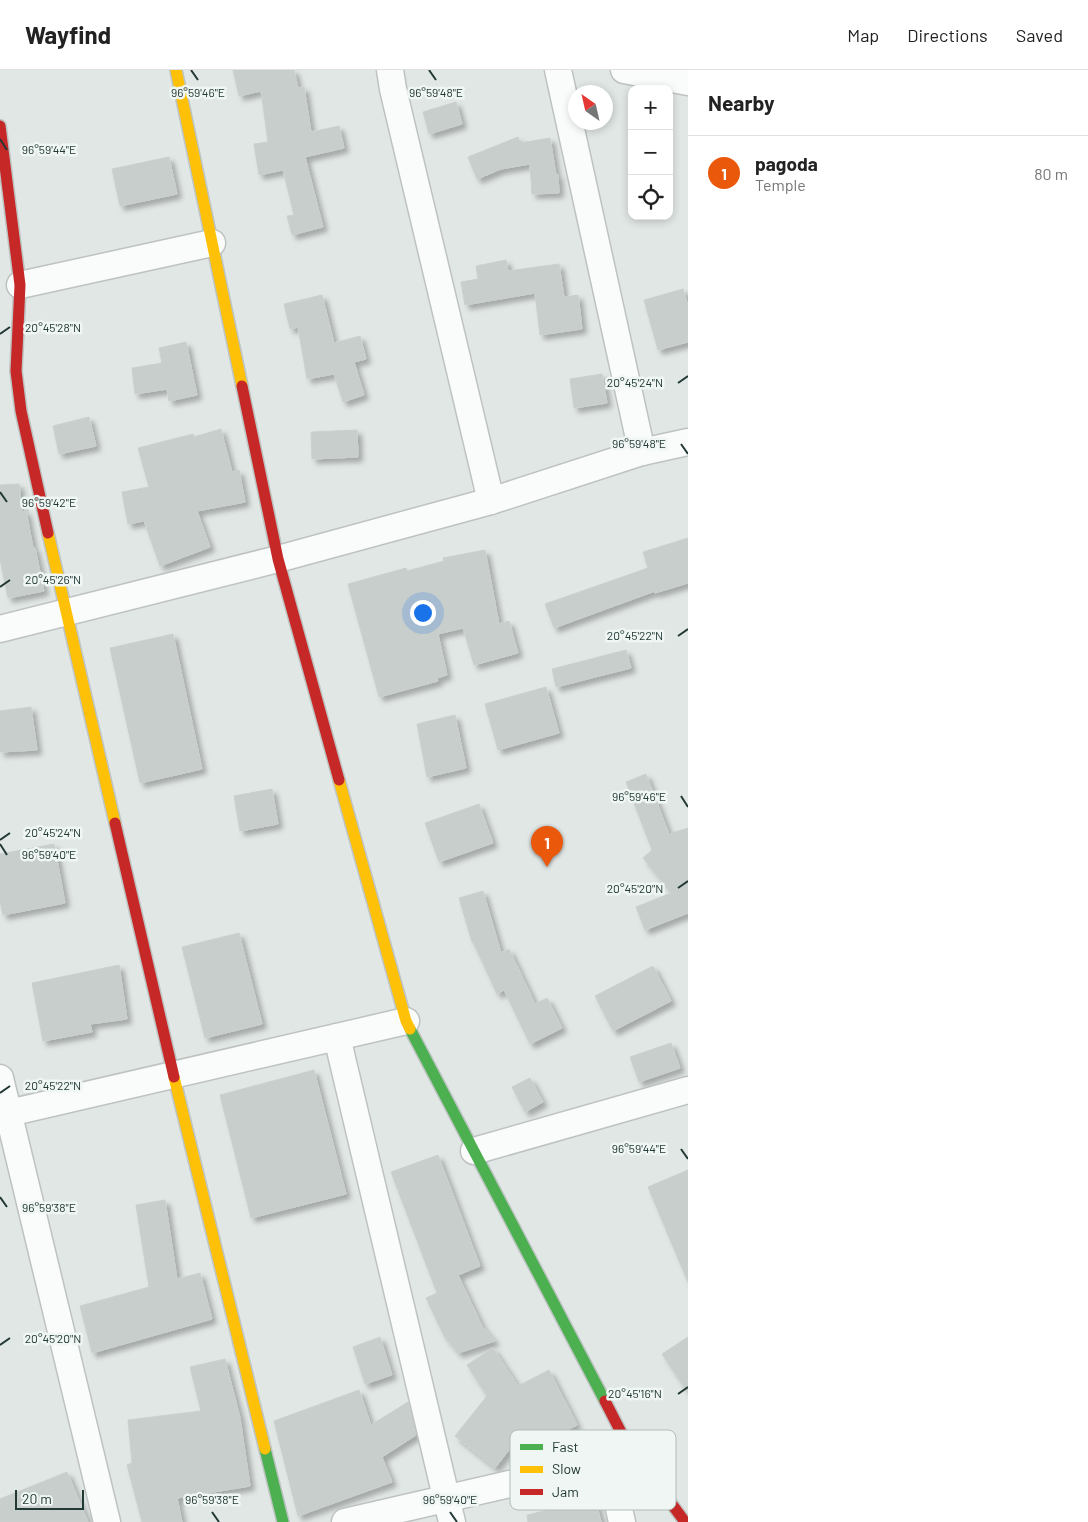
<!DOCTYPE html>
<html lang="en">
<head>
<meta charset="utf-8">
<style>
	body { margin:0; font-family:Barlow,sans-serif; background:#f2f2f2; color:#222 }
	.controls { position:absolute; right:15px; top:15px; display:grid; overflow:hidden; border-radius:10px; box-shadow:0 2px 8px #0003 }
	.controls button { width:45px; height:45px; display:grid; place-items:center; padding:0; border:0; border-bottom:1px solid #e0e0e0; background:#fff; color:#222; font:25px sans-serif }
	.compass { position:absolute; left:568px; top:15px; width:45px; height:45px; border-radius:50%; background:#fff; box-shadow:0 2px 8px #0003; rotate:326deg }
	.scale { position:absolute; left:15px; bottom:12px; width:69px; box-sizing:border-box; padding-left:5px; border:2px solid #213834; border-top:0; font-size:14px; line-height:18px; white-space:nowrap; color:#213834; -webkit-text-stroke:4px #eff6f3; paint-order:stroke }
	.you { position:absolute; left:422px; top:542px; width:18px; height:18px; margin:-12px; border:4px solid #fff; border-radius:50%; background:#1a73e8; box-shadow:0 0 0 8px #1a73e833 }
	.badge { display:grid; place-items:center; width:32px; height:32px; border-radius:50%; background:#ea580c; color:#fff; font-size:16px; font-weight:700 }
	.pin { position:absolute; translate:-50% -41px; filter:drop-shadow(0 1px 2px #0008) }
	.pin::after { content:''; position:absolute; top:26px; width:18px; height:15px; background:inherit; clip-path:polygon(0 0,100% 0,50% 100%) }
	.list { margin:0; padding:0; list-style:none }
	h2 { display:flex; justify-content:space-between; align-items:center; height:65px; margin:0; padding:0 20px; font-size:21px }
	h2 small { font-size:16px; font-weight:400; color:#767676 }
	.list li { display:grid; grid-template-columns:32px 1fr auto; gap:15px; align-items:center; box-sizing:border-box; height:75px; padding:0 20px; border-top:1px solid #e0e0e0 }
	.list b { display:block; font-size:19px; white-space:nowrap }
	.list p { margin:0; font-size:16px; white-space:nowrap; color:#767676 }
	.list em { font-size:16px; font-style:normal; color:#767676 }
	.icon { flex:none; width:28px; height:28px; fill:none; stroke:currentColor; stroke-width:2; stroke-linecap:round; stroke-linejoin:round }
	.map { position:relative; flex:none; width:688px; height:1452px; overflow:hidden }
	header { display:flex; align-items:center; gap:30px; box-sizing:border-box; height:70px; padding:0 25px; background:#fff; border-bottom:1px solid #e0e0e0 }
	header strong { font-size:24px }
	nav { display:flex; gap:28px; margin-inline-start:auto; font-size:18px }
	main { display:flex }
	aside { flex:1; background:#fff }
	.map>svg:first-child { display:block }
	.building { fill:#c8cecc; stroke:#cad0ce; filter:url(#shadow) }
	.lines { fill:none; stroke-linecap:round; stroke-linejoin:round }
	.street-casing { stroke:#bec3c2; stroke-width:29 }
	.fast-casing { stroke:#bec4c2; stroke-width:14 }
	.slow-casing { stroke:#bec4c2; stroke-width:14 }
	.jam-casing { stroke:#bec4c2; stroke-width:14 }
	.street { stroke:#fafbfb; stroke-width:26 }
	.fast { stroke:#4caf50; stroke-width:11 }
	.slow { stroke:#ffc107; stroke-width:11 }
	.jam { stroke:#c62828; stroke-width:11 }
	.ticks { fill:none; stroke:#213834; stroke-width:2 }
	.key { fill:#eff6f3; stroke:#b1bdba; stroke-width:1 }
	.key-label { font-size:14px; fill:#213834 }
	.ticks-label { font-size:12px; text-anchor:middle; fill:#213834; stroke:#eff6f3; stroke-width:5; stroke-linejoin:round; paint-order:stroke }
</style>
</head>
<body>
<header>
<strong>Wayfind</strong>
<nav><a>Map</a><a>Directions</a><a>Saved</a></nav>
</header>
<main>
<div class="map">
<svg width="688" height="1452" viewBox="0 0 688 1452">
	<defs>
		<filter id="shadow"><feDropShadow dx="4.5" dy="4.5" stdDeviation="2.5" flood-color="#0004"/></filter>
	</defs>
	<rect width="100%" height="100%" fill="#e1e7e5"/>
	<!-- building -->
	<g class="building">
		<polygon points="233,0 294,0 298,18 304,17 311,62 339,56 344,78 305,87 323,157 292,165 287,146 294,145 283,100 259,105 254,74 268,72 261,21 239,26"/>
		<polygon points="456,32 462,54 429,64 423,42"/>
		<polygon points="518,67 520,73 550,68 556,105 558,105 559,123 532,124 530,94 501,99 477,109 468,87"/>
		<polygon points="169,87 177,124 120,136 112,99"/>
		<polygon points="506,190 508,201 559,194 564,227 578,225 582,259 540,265 535,223 465,235 461,212 478,209 476,196"/>
		<polygon points="683,219 688,236 688,272 658,280 644,230"/>
		<polygon points="322,225 334,273 360,266 366,289 354,292 364,325 343,332 334,304 307,309 298,257 290,259 284,234"/>
		<polygon points="186,272 197,325 169,331 167,319 135,324 132,298 162,293 159,278"/>
		<polygon points="602,304 607,333 574,338 570,309"/>
		<polygon points="89,347 96,376 59,384 53,356"/>
		<polygon points="221,359 232,402 239,400 245,432 197,441 210,477 160,496 144,451 128,454 122,422 149,417 138,378 193,364 194,367"/>
		<polygon points="357,360 358,387 312,389 311,362"/>
		<polygon points="19,414 22,442 26,441 33,478 35,478 44,521 8,528 0,489 0,415"/>
		<polygon points="688,468 688,513 655,523 655,521 554,558 545,534 648,498 643,482"/>
		<polygon points="485,480 499,554 509,551 518,583 474,595 463,558 438,564 447,605 437,608 438,611 379,627 348,514 406,498 407,501 444,491 443,488"/>
		<polygon points="173,564 202,699 140,713 110,578"/>
		<polygon points="626,580 631,598 556,617 552,599"/>
		<polygon points="546,617 559,663 498,680 485,634"/>
		<polygon points="31,637 37,680 0,682 0,641"/>
		<polygon points="455,645 466,698 427,707 417,654"/>
		<polygon points="646,704 669,764 688,758 688,843 645,860 636,837 671,823 643,788 652,780 626,712"/>
		<polygon points="272,719 278,754 240,761 234,726"/>
		<polygon points="479,734 493,773 439,792 425,753"/>
		<polygon points="54,774 65,833 3,845 0,831 0,784"/>
		<polygon points="483,821 501,883 509,879 535,934 547,928 562,958 530,974 504,920 497,924 473,872 472,872 459,828"/>
		<polygon points="239,863 262,954 205,968 182,877"/>
		<polygon points="119,895 127,949 90,954 92,962 43,971 32,913"/>
		<polygon points="653,896 671,931 613,961 595,926"/>
		<polygon points="671,973 680,998 639,1012 630,987"/>
		<polygon points="314,1000 346,1124 251,1148 220,1025"/>
		<polygon points="530,1008 543,1032 525,1042 512,1017"/>
		<polygon points="438,1085 480,1196 458,1205 482,1256 495,1271 458,1283 444,1266 426,1228 437,1223 391,1102"/>
		<polygon points="688,1100 688,1212 648,1117"/>
		<polygon points="165,1130 177,1209 200,1203 212,1249 92,1283 80,1236 149,1217 136,1135"/>
		<polygon points="380,1267 392,1305 365,1314 353,1277"/>
		<polygon points="688,1267 688,1323 662,1284"/>
		<polygon points="493,1278 518,1316 549,1300 577,1355 526,1382 519,1367 495,1398 455,1366 487,1326 467,1295"/>
		<polygon points="225,1289 240,1348 250,1416 177,1428 182,1452 142,1452 127,1395 132,1393 128,1350 201,1341 190,1297"/>
		<polygon points="359,1320 371,1355 408,1332 416,1365 382,1387 392,1412 298,1446 274,1351"/>
		<polygon points="67,1402 88,1452 0,1452 0,1429"/>
		<polygon points="595,1429 601,1452 528,1452 527,1445"/>
	</g>
	<g class="lines">
		<!-- street casing -->
		<g class="street-casing">
			<g id="street">
				<polyline points="390,0 393,19 491,431"/>
				<polyline points="558,0 642,382"/>
				<polyline points="624,0 688,12"/>
				<polyline points="20,215 212,173"/>
				<polyline points="0,559 278,489 491,431 642,382 688,372"/>
				<polyline points="337,967 452,1452"/>
				<polyline points="0,1008 107,1452"/>
				<polyline points="0,1045 406,951"/>
				<polyline points="474,1081 688,1020"/>
				<polyline points="345,1452 635,1385"/>
				<polyline points="622,1452 614,1416 617,1400 635,1385"/>
			</g>
		</g>
		<!-- fast casing -->
		<g class="fast-casing">
			<g id="fast">
				<polyline points="410,959 605,1331"/>
				<polyline points="265,1379 283,1452"/>
			</g>
		</g>
		<!-- slow casing -->
		<g class="slow-casing">
			<g id="slow">
				<polyline points="176,0 242,316"/>
				<polyline points="48,463 115,753"/>
				<polyline points="339,710 406,951 410,959"/>
				<polyline points="174,1007 265,1379"/>
			</g>
		</g>
		<!-- jam casing -->
		<g class="jam-casing">
			<g id="jam">
				<polyline points="0,56 20,215 16,301 21,341 48,463"/>
				<polyline points="242,316 278,489 339,710"/>
				<polyline points="115,753 174,1007"/>
				<polyline points="605,1331 626,1372 685,1452"/>
			</g>
		</g>
		<!-- street -->
		<use href="#street" class="street"/>
		<!-- fast -->
		<use href="#fast" class="fast"/>
		<!-- slow -->
		<use href="#slow" class="slow"/>
		<!-- jam -->
		<use href="#jam" class="jam"/>
	</g>
	<!-- ticks -->
	<path class="ticks" d="M191 0 198 10M429 0 436 10M0 69 7 80M0 264 10 257M678 313 688 306M681 374 688 384M0 422 7 432M0 517 10 510M678 566 688 559M681 726 688 737M0 770 10 763M0 774 7 785M678 818 688 811M0 1023 10 1016M681 1079 688 1089M0 1127 7 1137M0 1275 10 1268M678 1324 688 1317M212 1442 219 1452M450 1442 457 1452"/>
	<!-- legend -->
	<rect x="510" y="1360" width="166" height="80" rx="8" class="key"/>
	<rect x="520" y="1374" width="23" height="6" fill="#4caf50"/>
	<rect x="520" y="1396" width="23" height="7" fill="#ffc107"/>
	<rect x="520" y="1419" width="23" height="6" fill="#c62828"/>
	<g class="key-label">
		<text x="552" y="1382">Fast</text>
		<text x="552" y="1404">Slow</text>
		<text x="552" y="1427">Jam</text>
	</g>
	<g class="ticks-label">
		<text x="198" y="27">96°59'46"E</text>
		<text x="436" y="27">96°59'48"E</text>
		<text x="49" y="84">96°59'44"E</text>
		<text x="53" y="262">20°45'28"N</text>
		<text x="635" y="317">20°45'24"N</text>
		<text x="639" y="378">96°59'48"E</text>
		<text x="49" y="437">96°59'42"E</text>
		<text x="53" y="514">20°45'26"N</text>
		<text x="635" y="570">20°45'22"N</text>
		<text x="639" y="731">96°59'46"E</text>
		<text x="53" y="767">20°45'24"N</text>
		<text x="49" y="789">96°59'40"E</text>
		<text x="635" y="823">20°45'20"N</text>
		<text x="53" y="1020">20°45'22"N</text>
		<text x="639" y="1083">96°59'44"E</text>
		<text x="49" y="1142">96°59'38"E</text>
		<text x="53" y="1273">20°45'20"N</text>
		<text x="635" y="1328">20°45'16"N</text>
		<text x="212" y="1434">96°59'38"E</text>
		<text x="450" y="1434">96°59'40"E</text>
	</g>
</svg>
<div class="controls">
<button>+</button>
<button>−</button>
<button><svg class="icon" aria-label="locate" viewBox="0 0 24 24"><circle cx="12" cy="12" r="6"/><path d="M12 2v4M12 18v4M2 12h4M18 12h4"/></svg></button>
</div>
<svg class="compass" viewBox="-18 -18 36 36"><path d="M0-13l5 13h-10z" fill="#e53935"/><path d="M0 13l5-13h-10z" fill="#767676"/></svg>
<div class="scale">20 m</div>
<div class="you"></div>
<div class="pin badge" style="left:547px;top:797px">1</div>
</div>
<aside>
<h2>Nearby<small></small></h2>
<ul class="list">
<li><span class="badge">1</span><div><b>pagoda</b><p>Temple</p></div><em>80 m</em></li>
</ul>
</aside>
</main>
</body>
</html>
